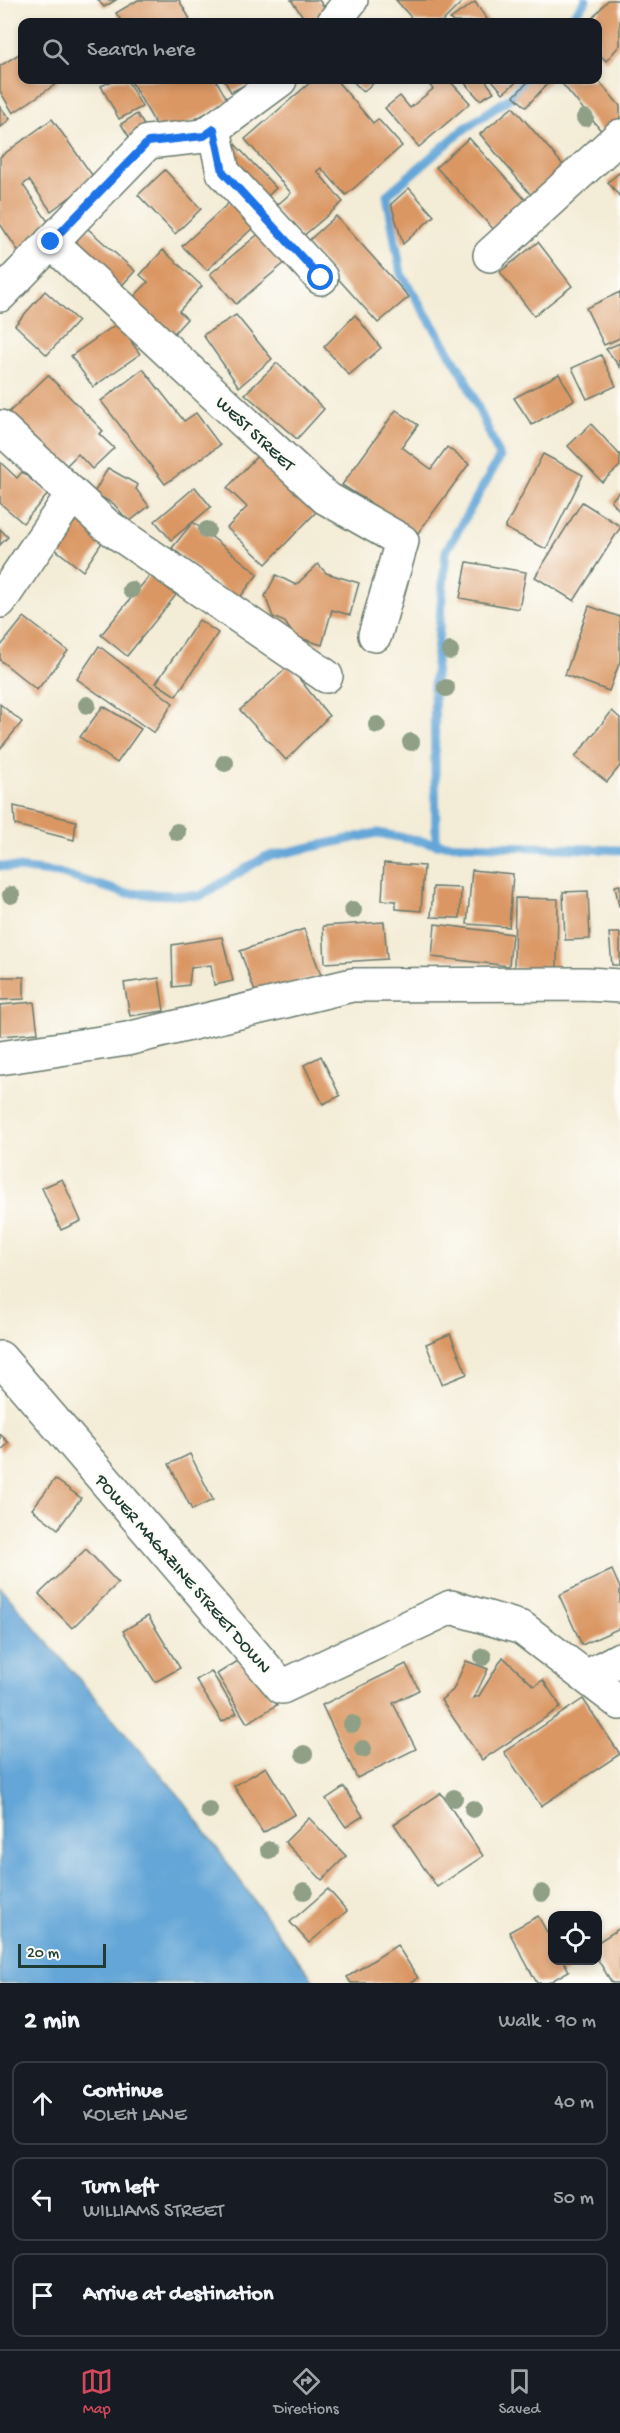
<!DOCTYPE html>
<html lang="en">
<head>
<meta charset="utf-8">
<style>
	body { margin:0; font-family:"Gochi Hand",sans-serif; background:#242831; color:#f1f3f6 }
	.controls { position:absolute; right:18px; bottom:18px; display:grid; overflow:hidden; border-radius:12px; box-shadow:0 3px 9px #0003 }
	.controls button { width:54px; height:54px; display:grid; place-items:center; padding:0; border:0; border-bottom:2px solid #363941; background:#171b24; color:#f1f3f6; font:30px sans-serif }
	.scale { position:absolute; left:18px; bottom:15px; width:88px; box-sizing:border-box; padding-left:6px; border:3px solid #1f3d34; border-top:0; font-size:16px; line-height:21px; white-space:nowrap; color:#1f3d34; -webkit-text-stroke:4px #fdfcf7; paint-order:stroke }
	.stop { position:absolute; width:18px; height:18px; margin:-14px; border:4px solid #1a73e8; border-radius:50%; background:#fff }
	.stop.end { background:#1a73e8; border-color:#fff; box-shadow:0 2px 6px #0008 }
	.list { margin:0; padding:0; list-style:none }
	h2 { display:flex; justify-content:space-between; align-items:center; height:78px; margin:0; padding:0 24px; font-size:26px }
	h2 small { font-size:20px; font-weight:400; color:#9ea1a6 }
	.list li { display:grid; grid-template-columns:39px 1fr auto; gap:18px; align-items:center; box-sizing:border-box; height:84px; margin:0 12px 12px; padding:0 12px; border:2px solid #363941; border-radius:12px }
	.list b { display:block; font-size:22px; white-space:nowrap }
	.list p { margin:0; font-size:20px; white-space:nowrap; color:#9ea1a6 }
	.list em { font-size:20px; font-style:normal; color:#9ea1a6 }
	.icon { flex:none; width:33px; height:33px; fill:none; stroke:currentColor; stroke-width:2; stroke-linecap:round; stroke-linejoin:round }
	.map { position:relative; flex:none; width:620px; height:1983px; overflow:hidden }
	.search { position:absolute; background:#171b24; box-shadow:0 3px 9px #0003; left:18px; right:18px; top:18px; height:66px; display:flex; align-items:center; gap:15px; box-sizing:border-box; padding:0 21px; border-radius:12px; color:#9ea1a6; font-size:22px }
	.sheet { height:366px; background:#171b24 }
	nav { display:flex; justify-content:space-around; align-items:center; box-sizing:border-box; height:84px; border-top:2px solid #363941; background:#171b24; font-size:16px; color:#9ea1a6 }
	nav a { display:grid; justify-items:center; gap:3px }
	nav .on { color:#d1495b }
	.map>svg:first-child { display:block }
	.water { fill:#63a6d7; stroke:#417286; stroke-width:1.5 }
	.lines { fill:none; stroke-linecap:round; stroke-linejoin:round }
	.stream { stroke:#63a6d7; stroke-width:9 }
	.building { fill:#da9763 }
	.minor-casing { stroke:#697a6d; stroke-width:36 }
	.minor { stroke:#fff; stroke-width:33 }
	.tree { fill:#8fa087 }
	.route { stroke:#1a73e8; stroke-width:8 }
	.labels { text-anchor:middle; stroke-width:5; stroke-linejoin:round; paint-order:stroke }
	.street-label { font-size:18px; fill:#1f3d34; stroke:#fdfcf7 }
</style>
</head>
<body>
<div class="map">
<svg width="620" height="1983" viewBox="0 0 620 1983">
	<rect width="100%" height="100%" fill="#fdfcf7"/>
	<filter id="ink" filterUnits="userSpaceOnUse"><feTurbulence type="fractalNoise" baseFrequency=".0167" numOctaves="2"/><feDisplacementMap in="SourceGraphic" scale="12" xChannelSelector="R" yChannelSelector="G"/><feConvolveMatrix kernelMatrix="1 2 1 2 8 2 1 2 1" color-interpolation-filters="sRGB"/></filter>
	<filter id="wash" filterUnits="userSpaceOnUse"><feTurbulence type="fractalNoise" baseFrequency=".008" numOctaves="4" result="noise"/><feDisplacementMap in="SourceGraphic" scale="24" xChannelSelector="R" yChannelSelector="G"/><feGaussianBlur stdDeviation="1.35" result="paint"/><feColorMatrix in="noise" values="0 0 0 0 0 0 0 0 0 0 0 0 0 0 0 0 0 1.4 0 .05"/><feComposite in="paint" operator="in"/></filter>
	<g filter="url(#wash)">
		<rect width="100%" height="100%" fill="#f3ecd6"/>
		<!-- water -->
		<polygon class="water" points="0,1587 182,1799 276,1931 316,1983 0,1983"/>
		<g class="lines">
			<!-- stream -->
			<g class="stream">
				<polyline points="568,22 586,0"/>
				<polyline points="436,844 434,687 446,551 500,457 464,376 401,274 387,195 464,129 511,97 524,80"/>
				<polyline points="0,866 59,873 124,893 200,896 265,857 377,833 436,844 620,850"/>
			</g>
		</g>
		<g id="blocks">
			<!-- building -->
			<g class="building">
				<polygon points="98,0 116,0 104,7"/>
				<polygon points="138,0 179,0 190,19 183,22 122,22 116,13"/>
				<polygon points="291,0 319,0 328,12 313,22 307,22"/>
				<polygon points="396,0 464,0 442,22 415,22"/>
				<polygon points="608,0 617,0 620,2 620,45 606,61 598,53 598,22 589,22"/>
				<polygon points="475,2 489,22 453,22 450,19"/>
				<polygon points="22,52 22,80 57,80 59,82 13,113 0,91 0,66"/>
				<polygon points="114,80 127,80 142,107 119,119 101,86"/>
				<polygon points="130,80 216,80 228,101 163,137"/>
				<polygon points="224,80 255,80 231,92"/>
				<polygon points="313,80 336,80 373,123 378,119 402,146 346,195 321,168 317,171 343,202 301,238 275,207 291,193 245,139"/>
				<polygon points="352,80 377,80 363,92"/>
				<polygon points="425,80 449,80 470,103 419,147 385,108 400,96 410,108 433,89"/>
				<polygon points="462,80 485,80 494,92 480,100"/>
				<polygon points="492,80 519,80 503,93"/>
				<polygon points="530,80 551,80 526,107 514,96"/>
				<polygon points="559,80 598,80 620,106 620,129 608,139"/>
				<polygon points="0,107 10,119 0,128"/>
				<polygon points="513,107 570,173 536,201 480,134"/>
				<polygon points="137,114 147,130 131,140 121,124"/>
				<polygon points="52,119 95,179 51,211 29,180 23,185 53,229 19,252 0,224 0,157"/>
				<polygon points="469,138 529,204 497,233 436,167"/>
				<polygon points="234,143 276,188 261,203 219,157"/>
				<polygon points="165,170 201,209 175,234 138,195"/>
				<polygon points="620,172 620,197 608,182"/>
				<polygon points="409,188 434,216 403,244 391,204"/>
				<polygon points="232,200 255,226 207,270 182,246"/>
				<polygon points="336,216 409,297 378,323 306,243"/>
				<polygon points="87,228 135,271 117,291 70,249"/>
				<polygon points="262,231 287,261 236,304 210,274"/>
				<polygon points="538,242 572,286 534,316 500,272"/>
				<polygon points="163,250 202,286 179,311 187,319 165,343 125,306 148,282 140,275"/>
				<polygon points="45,291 78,321 47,355 15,325"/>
				<polygon points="620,292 620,338 604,345 586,308"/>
				<polygon points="236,315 272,359 239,387 203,335"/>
				<polygon points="355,315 381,348 349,375 324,347"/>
				<polygon points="118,323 140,354 93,387 71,356"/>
				<polygon points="620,343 620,367 606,349"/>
				<polygon points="601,355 616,386 587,399 572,368"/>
				<polygon points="277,363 324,409 297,439 245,394"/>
				<polygon points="143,369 184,421 196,413 220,445 165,484 101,401"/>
				<polygon points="559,374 574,400 532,425 514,398"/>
				<polygon points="48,375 103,431 99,434 114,448 92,469 78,454 61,471 6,415"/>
				<polygon points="396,410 418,425 402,447 431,469 447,447 469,464 418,533 342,485"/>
				<polygon points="591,424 620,455 620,466 602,482 568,446"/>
				<polygon points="259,454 318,510 266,564 227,528 247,507 227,488"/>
				<polygon points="543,454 583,475 546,549 505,528"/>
				<polygon points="0,462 17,478 22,472 48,494 23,523 0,503"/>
				<polygon points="108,468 138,485 136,489 149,506 129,522 114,504 94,493"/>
				<polygon points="195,487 211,507 171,540 155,521"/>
				<polygon points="620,491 620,511 611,501"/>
				<polygon points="582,502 620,526 620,528 574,601 535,577"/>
				<polygon points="78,517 105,538 83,571 55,549"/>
				<polygon points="193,522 258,574 238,600 172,548"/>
				<polygon points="0,529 8,537 0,545"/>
				<polygon points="467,562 526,572 519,609 460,598"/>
				<polygon points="318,564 326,573 359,583 350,615 332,610 322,645 294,636 285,622 273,617 265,596 276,575 296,585"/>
				<polygon points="150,575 176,595 127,656 101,635"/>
				<polygon points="589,606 620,617 620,661 609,691 565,675"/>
				<polygon points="24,617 68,651 37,690 0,660 0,647"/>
				<polygon points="199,620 218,633 176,696 156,683"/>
				<polygon points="99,646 173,703 154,733 77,679"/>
				<polygon points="289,666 329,716 286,760 240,710"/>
				<polygon points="0,704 22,722 0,749"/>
				<polygon points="103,706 141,729 117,763 80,737"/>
				<polygon points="612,711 620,718 620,766 607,782 575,757"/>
				<polygon points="14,806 76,821 74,840 15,825"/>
				<polygon points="384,863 424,866 421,911 396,909 396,901 382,900"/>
				<polygon points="472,870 513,874 509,927 467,924"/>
				<polygon points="620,885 620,906 619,906 615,886"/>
				<polygon points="433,887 461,888 460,918 431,917"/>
				<polygon points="588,891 590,939 565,940 563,892"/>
				<polygon points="515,898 558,899 557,969 514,968"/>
				<polygon points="384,922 387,959 325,963 323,926"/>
				<polygon points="435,924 512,934 509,966 432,957"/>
				<polygon points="304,929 321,975 257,997 240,951"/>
				<polygon points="609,933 620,933 620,965 612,965"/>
				<polygon points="222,937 233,981 214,985 211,965 191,968 189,985 173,987 172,945"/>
				<polygon points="0,977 24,977 24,999 0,1000"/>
				<polygon points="159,978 164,1011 130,1016 124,983"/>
				<polygon points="34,1002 38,1033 0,1036 0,1005"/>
				<polygon points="321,1056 340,1096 323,1104 304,1065"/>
				<polygon points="62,1179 81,1221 61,1230 42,1188"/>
				<polygon points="450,1334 467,1374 442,1384 426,1344"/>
				<polygon points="0,1434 9,1443 0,1451"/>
				<polygon points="190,1454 213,1500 192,1510 169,1464"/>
				<polygon points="55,1479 81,1498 58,1529 32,1509"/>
				<polygon points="86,1549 118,1583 72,1628 39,1594"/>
				<polygon points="612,1570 620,1588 620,1628 582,1645 559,1595"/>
				<polygon points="148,1616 180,1668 155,1682 123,1631"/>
				<polygon points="246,1656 277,1705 247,1723 217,1674"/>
				<polygon points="503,1657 534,1686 543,1680 561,1707 482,1760 441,1700 453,1690 466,1661 488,1669 474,1698 479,1696"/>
				<polygon points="406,1664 419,1690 393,1703 416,1749 357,1778 322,1705"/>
				<polygon points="211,1671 237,1713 222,1722 196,1680"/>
				<polygon points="583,1699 620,1754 541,1806 504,1752"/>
				<polygon points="266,1767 295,1814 263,1833 234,1786"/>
				<polygon points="344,1787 363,1816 346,1827 326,1799"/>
				<polygon points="441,1793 483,1856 437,1887 394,1824"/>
				<polygon points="309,1818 346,1856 322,1880 285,1842"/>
				<polygon points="328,1889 347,1911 309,1943 290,1922"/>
				<polygon points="538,1916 552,1941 552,1960 563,1960 569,1971 548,1983 537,1983 509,1932"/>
				<polygon points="620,1928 620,1983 612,1983 598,1960 598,1942"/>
				<polygon points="397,1945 418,1978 410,1983 351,1983 347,1977"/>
			</g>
		</g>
	</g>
	<g filter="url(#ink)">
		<use href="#blocks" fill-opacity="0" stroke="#697a6d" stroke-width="1.5"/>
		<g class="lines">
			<!-- minor casing -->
			<g class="minor-casing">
				<g id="minor">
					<polyline points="334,22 351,0"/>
					<polyline points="214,129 223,172 321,278"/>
					<polyline points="51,242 326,498 402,541 375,635"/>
					<polyline points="490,255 620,136"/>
					<polyline points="0,295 148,142 204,136 280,80"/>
					<polyline points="0,427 106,525 326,676"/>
					<polyline points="0,601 72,495"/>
					<polyline points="0,1058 127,1039 352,985 586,984 620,986"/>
					<polyline points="0,1358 282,1687 451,1607 522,1628 620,1703"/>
					<polyline points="588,1676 620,1659"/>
				</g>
			</g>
			<!-- minor -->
			<use href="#minor" class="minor"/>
		</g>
		<!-- trees -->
		<g class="tree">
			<circle cx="585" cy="118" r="9"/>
			<circle cx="207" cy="530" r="9"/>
			<circle cx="131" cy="590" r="9"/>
			<circle cx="450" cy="651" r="9"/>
			<circle cx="446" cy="688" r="9"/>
			<circle cx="87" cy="705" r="9"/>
			<circle cx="377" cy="725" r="9"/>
			<circle cx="411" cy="742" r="9"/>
			<circle cx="225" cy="763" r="9"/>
			<circle cx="177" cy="832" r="9"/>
			<circle cx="11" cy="895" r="9"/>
			<circle cx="353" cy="910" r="9"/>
			<circle cx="483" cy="1657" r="9"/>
			<circle cx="352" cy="1724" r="9"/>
			<circle cx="363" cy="1749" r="9"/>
			<circle cx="304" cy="1754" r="9"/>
			<circle cx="454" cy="1798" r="9"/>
			<circle cx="473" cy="1809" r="9"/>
			<circle cx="209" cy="1810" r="9"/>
			<circle cx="269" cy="1850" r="9"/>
			<circle cx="304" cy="1891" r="9"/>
			<circle cx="542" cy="1893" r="9"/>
		</g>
	</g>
	<g class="lines" filter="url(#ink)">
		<!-- route -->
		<polyline class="route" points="51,242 148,142 204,136 214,129 223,172 321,278"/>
	</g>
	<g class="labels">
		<!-- street labels -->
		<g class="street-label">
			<text transform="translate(256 433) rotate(43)" y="6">WEST STREET</text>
			<text transform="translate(184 1573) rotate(49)" y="6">POWER MAGAZINE STREET DOWN</text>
		</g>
	</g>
</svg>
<div class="controls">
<button><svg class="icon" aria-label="locate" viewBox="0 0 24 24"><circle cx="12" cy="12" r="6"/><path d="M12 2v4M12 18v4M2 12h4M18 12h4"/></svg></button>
</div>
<div class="scale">20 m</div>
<div class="stop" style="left:321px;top:278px"></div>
<div class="stop end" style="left:51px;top:242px"></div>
<div class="search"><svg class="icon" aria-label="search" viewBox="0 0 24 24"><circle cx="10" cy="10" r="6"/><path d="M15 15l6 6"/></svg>Search here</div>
</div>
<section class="sheet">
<h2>2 min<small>Walk · 90 m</small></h2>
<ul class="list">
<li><svg class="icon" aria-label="ahead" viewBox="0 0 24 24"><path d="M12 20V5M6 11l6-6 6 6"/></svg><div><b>Continue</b><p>KOLEH LANE</p></div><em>40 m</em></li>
<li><svg class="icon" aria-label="left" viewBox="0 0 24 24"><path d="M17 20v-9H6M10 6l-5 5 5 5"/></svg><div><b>Turn left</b><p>WILLIAMS STREET</p></div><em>50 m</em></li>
<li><svg class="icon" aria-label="arrive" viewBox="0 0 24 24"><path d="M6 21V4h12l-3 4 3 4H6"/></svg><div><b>Arrive at destination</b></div></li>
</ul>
</section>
<nav>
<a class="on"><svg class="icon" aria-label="map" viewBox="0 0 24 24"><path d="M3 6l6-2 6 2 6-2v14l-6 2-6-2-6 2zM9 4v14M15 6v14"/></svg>Map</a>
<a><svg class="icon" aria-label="directions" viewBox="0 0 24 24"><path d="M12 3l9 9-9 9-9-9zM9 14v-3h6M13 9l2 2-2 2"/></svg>Directions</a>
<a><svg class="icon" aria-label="saved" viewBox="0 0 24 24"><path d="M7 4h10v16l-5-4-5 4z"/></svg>Saved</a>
</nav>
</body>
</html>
